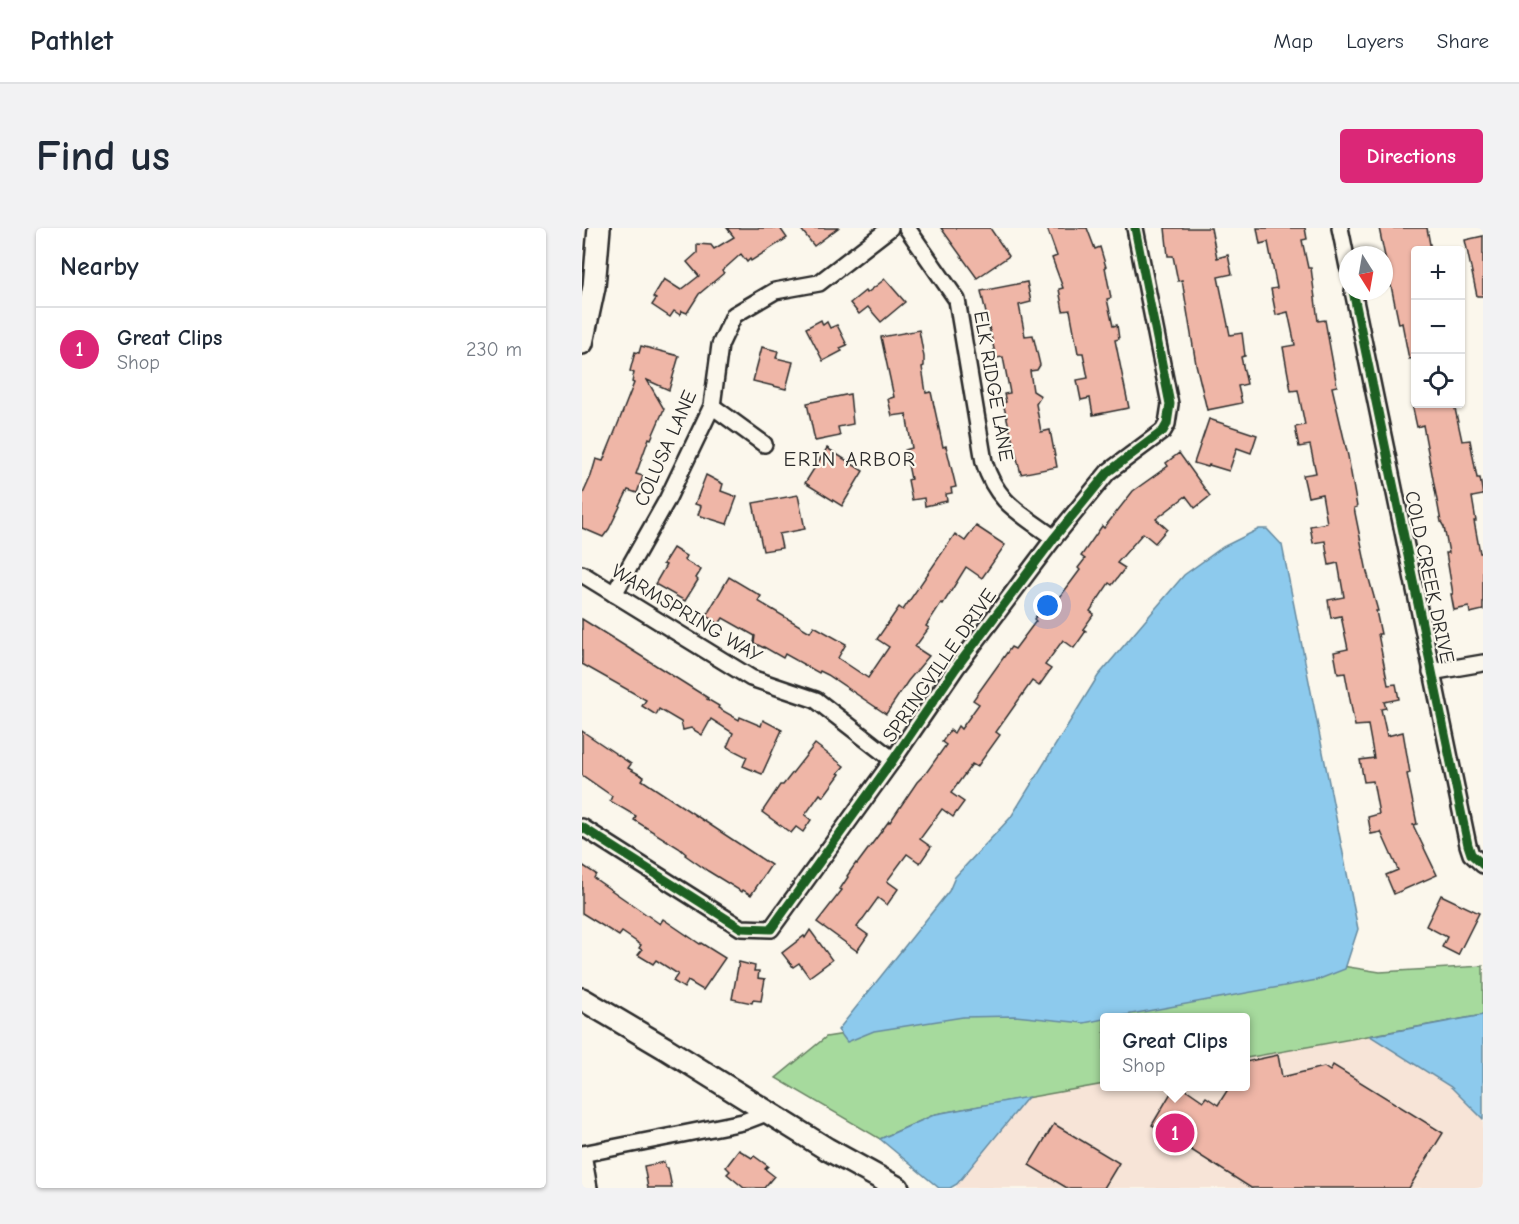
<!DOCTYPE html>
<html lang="en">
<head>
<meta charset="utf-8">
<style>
	body { margin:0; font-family:"Comic Neue",sans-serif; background:#f2f2f3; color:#1f2937 }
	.controls { position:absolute; right:18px; top:18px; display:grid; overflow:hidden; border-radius:6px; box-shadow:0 2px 4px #0004 }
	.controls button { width:54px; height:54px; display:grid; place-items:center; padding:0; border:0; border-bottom:2px solid #e0e1e3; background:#fff; color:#1f2937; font:30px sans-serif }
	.compass { position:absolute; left:757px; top:18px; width:54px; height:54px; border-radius:50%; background:#fff; box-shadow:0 2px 4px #0004; rotate:169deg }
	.you { position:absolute; left:466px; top:378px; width:21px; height:21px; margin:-15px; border:4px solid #fff; border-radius:50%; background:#1a73e8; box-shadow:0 0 0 9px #1a73e833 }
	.badge { display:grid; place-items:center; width:39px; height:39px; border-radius:50%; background:#db2777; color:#fff; font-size:20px; font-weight:700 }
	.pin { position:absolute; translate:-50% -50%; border:3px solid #fff; box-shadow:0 2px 6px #0006 }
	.popup { position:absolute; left:518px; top:785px; width:150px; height:78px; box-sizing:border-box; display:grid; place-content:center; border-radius:6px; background:#fff; filter:drop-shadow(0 2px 4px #0005); font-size:20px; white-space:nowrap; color:#747a83 }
	.popup b { font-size:22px; color:#1f2937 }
	.popup::after { content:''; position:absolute; left:50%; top:100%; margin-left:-12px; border:12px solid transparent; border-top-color:#fff }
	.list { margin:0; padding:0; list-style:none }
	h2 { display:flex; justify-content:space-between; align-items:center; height:78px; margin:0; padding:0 24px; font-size:26px }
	h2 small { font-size:20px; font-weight:400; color:#747a83 }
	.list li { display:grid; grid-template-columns:39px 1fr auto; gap:18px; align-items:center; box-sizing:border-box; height:84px; padding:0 24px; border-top:2px solid #e0e1e3 }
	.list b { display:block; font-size:22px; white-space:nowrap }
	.list p { margin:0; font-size:20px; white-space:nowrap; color:#747a83 }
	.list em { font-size:20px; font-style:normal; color:#747a83 }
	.icon { flex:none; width:33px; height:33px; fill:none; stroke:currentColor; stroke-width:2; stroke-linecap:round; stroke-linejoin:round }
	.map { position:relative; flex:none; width:901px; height:960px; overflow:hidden; border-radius:6px }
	header { display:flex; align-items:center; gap:36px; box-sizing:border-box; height:84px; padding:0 30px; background:#fff; border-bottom:2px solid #e0e1e3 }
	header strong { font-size:28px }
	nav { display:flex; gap:33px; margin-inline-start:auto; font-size:21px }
	.intro { display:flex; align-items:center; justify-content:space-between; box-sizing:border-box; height:144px; padding:0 36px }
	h1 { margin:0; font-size:42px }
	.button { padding:15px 27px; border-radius:6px; background:#db2777; color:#fff; font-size:21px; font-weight:700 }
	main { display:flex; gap:36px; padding:0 36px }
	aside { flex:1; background:#fff; border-radius:6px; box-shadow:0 2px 4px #0004 }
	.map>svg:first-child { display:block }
	.built { fill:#f7e4d7 }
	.green { fill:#a6da9d; stroke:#688264; stroke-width:1.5 }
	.water { fill:#8dcaed; stroke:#668a9f; stroke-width:1.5 }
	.building { fill:#efb6a7; stroke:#2b2b2b; stroke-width:1.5 }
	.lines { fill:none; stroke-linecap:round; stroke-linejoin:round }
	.street-casing { stroke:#2b2b2b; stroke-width:20 }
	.secondary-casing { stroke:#2b2b2b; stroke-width:26 }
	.street { stroke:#fbf7ec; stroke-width:15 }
	.secondary { stroke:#fbf7ec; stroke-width:21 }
	.cycleway-casing { stroke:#fbf7ec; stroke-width:13 }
	.cycleway { stroke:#1b5e20; stroke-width:9 }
	.labels { text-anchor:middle; stroke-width:4.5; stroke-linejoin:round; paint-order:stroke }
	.street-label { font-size:20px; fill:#2b2b2b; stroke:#fbf7ec }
	.neighbourhood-label { font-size:21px; letter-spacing:1.5px; fill:#2b2b2b; stroke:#fbf7ec }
</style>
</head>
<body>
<header>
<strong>Pathlet</strong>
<nav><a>Map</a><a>Layers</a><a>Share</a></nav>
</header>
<div class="intro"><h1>Find us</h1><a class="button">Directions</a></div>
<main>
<aside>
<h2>Nearby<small></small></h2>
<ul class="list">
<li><span class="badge">1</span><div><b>Great Clips</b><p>Shop</p></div><em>230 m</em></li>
</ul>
</aside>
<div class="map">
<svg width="901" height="960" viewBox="0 0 901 960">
	<rect width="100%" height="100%" fill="#fbf7ec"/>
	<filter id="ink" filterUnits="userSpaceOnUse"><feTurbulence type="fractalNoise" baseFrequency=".0167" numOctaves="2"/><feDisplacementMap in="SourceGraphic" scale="12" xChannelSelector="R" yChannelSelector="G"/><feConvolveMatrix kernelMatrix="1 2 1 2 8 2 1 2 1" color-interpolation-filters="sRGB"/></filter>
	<g filter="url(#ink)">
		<!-- built -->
		<polygon class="built" points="788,808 869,859 901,891 901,960 374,960 375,956 446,869 522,856 522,858 664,858 664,830"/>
		<!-- green -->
		<polygon class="green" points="760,738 798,744 901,738 901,787 664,830 664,790 522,790 522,856 354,886 298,911 194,850 244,809 384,787"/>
		<!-- water -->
		<g class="water">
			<polygon points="677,301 685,301 700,317 776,701 763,741 735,752 533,789 522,790 522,791 502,795 433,788 381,789 292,803 265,814 256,802 367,663 373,649 429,589 516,448 602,347 641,319"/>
			<polygon points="901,787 901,891 869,859 788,808"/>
			<polygon points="446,869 375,956 368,960 357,960 298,911 354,886"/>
		</g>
		<!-- building -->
		<g class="building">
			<polygon points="145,0 198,0 205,10 169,33 168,31 165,34 159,26 140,43 142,45 117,66 105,85 100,83 98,87 92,83 88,89 70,77 74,71 71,69 82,51 99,62 117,48 105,34 115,25 115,16 129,17 132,21 152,9"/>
			<polygon points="218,0 256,0 232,18"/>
			<polygon points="359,0 408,0 427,28 395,50"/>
			<polygon points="465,0 505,0 513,21 518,19 524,39 523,39 529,70 525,71 531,98 535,97 537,111 533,112 547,180 511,187 508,170 499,172 495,152 506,150 501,125 496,125 488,82 481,83 477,61 481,60 470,30 475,28"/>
			<polygon points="583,0 629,0 635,30 646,27 650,46 636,49 648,107 660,105 663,128 659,129 665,156 656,158 660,175 625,182 614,136 600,52 596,53 591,28 586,28"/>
			<polygon points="675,0 723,0 725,11 720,12 726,40 729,40 736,93 743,92 755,158 750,159 766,228 775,279 772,280 785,344 796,383 794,383 799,406 796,406 806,457 814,456 817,471 802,474 804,480 799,481 805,508 821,504 828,545 825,546 835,596 831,597 855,647 812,666 804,647 816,642 799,604 789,606 786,589 797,586 791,553 782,554 778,532 792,530 786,497 773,498 763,445 756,446 752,424 766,421 759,388 749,390 746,372 762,369 756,335 747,337 743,313 731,315 728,298 745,295 740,266 726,269 721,247 734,245 728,217 717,219 713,199 723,197 716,162 709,163 701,119 713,117 706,84 694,87 689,61 695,60 686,14 678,16"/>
			<polygon points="797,0 845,0 849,22 834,22 834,130 827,131 820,95 817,96"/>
			<polygon points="901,8 901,68 895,68 883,12"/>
			<polygon points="303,51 323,74 299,94 286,79 277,86 268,75 283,63 285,65"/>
			<polygon points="445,54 449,74 437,77 443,108 451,107 458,137 455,142 448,143 451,163 459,168 454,176 459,204 468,202 475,239 439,246 421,175 424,174 422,166 428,165 421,129 414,130 399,63"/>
			<polygon points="239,92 241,97 245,94 248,100 255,97 265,117 258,120 260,123 241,133 224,100"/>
			<polygon points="337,102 342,129 342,138 340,139 344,165 349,164 361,219 364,218 374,259 369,260 370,265 364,266 365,273 343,278 342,270 330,272 326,252 329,251 323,222 330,220 324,186 310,188 306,171 312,169 299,109"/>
			<polygon points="59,118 97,128 87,162 65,152 82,181 69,211 67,210 54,246 61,248 55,265 46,262 27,301 21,309 0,300 0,268 9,248 14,231 21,233 30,211 52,155 50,154 52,145 48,143 53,124 57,125"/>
			<polygon points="180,119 196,123 194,130 211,134 204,161 171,153"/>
			<polygon points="268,166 271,196 256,199 258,208 233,213 225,175"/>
			<polygon points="830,176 872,176 880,213 888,212 895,250 898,250 901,267 890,269 894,293 892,293 898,325 901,325 901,382 888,385 887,379 872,382 869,366 871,366 864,325 867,325 862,299 859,294 841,197 835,199"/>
			<polygon points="627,191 675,207 669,225 655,220 647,243 627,237 626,239 612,235"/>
			<polygon points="245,220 281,243 260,278 223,255"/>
			<polygon points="597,225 628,268 613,280 604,268 574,291 585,301 573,315 561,305 535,335 543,340 530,357 527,355 508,383 512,386 501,401 504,403 492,420 481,412 463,437 469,441 457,458 450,453 414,504 418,507 395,539 390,536 369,565 382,574 371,589 360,581 338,611 349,619 338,635 325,626 305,653 316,661 305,677 296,670 275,699 286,707 275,723 235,694 260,662 258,661 266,649 265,648 274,635 275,636 307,593 308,594 335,554 344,545 364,517 360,514 368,502 372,505 376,498 379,501 397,476 391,472 429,419 433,421 454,393 452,391 461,379 465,382 470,376 472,377 498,342 496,340 503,331 499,328 520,298 522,300 551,263 586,238 584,235"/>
			<polygon points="124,247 141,256 139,263 155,269 145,296 116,287 119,278 113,276"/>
			<polygon points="216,267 223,301 197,306 200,320 181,323 171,275"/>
			<polygon points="394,298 423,317 400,350 384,339 361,376 359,375 344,398 347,400 333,419 347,428 326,453 304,486 246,447 238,443 237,445 203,426 201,430 182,419 182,420 172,415 173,408 141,390 137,396 124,388 147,349 179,368 176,373 228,404 232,398 264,416 256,430 286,450 307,419 295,411 317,379 321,382 373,306 383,313"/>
			<polygon points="91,320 104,328 102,332 119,342 114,350 116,352 103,373 73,356 84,337 81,336"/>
			<polygon points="0,391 126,470 125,471 137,478 136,480 157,492 158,489 179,498 181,492 200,502 180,546 161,538 165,529 145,519 151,505 129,491 120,507 109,500 101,502 99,494 77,481 74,487 60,478 64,472 0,436"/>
			<polygon points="0,503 49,536 46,540 62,549 60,552 189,637 169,667 161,662 160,664 126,643 103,627 104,626 97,620 52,592 54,588 28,573 30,568 0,547"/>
			<polygon points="233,516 262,538 256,545 258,546 241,569 238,566 223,587 229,592 221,604 214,599 209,605 180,584 198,557 201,557"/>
			<polygon points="0,637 14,646 12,650 78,696 81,691 118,716 119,715 143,730 121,762 106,753 102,760 91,753 96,746 74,732 71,736 56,727 60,722 57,720 59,717 40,704 37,708 0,685"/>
			<polygon points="859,667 897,685 876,727 860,719 865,709 844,698"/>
			<polygon points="228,702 250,732 227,749 217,735 211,739 200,725 222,708 223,710"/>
			<polygon points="157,734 173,738 172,743 177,743 176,750 183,751 179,773 171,772 170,775 150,771"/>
			<polygon points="696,827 700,849 742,839 748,843 751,837 861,905 827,960 669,960 570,897 593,858 599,858 621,873 624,869 636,877 648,858 663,858 663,834"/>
			<polygon points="472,896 537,935 522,960 485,960 447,937"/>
			<polygon points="157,922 170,930 172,928 186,938 183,941 192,948 182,960 162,960 145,946 148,943 144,939"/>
			<polygon points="82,934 84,940 86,940 90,960 66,960 62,938"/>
		</g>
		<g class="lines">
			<!-- street casing -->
			<g class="street-casing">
				<g id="street">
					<path d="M325 0 375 72 402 234C415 276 439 285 472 310"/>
					<polyline points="758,0 766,39"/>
					<polyline points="771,63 886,617 889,626 901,637"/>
					<polyline points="130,178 182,216"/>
					<polyline points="0,346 169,450 234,472 311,532"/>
					<polyline points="32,366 85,272 130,178 138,117 152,87 193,63 237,55 308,0"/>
					<polyline points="849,444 901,435"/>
					<polyline points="0,599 159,700 189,701 311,532 374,440 472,310 526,244 581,203 585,196 588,176 553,0"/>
					<polyline points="0,926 161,894 187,884"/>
					<polyline points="1,926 7,960"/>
				</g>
			</g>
			<!-- secondary casing -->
			<g class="secondary-casing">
				<g id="secondary">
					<polyline points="0,115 12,59 17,0"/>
					<polyline points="0,771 83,820 245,921 316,960"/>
				</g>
			</g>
			<!-- street -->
			<use href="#street" class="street"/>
			<!-- secondary -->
			<use href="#secondary" class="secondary"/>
			<!-- cycleway casing -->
			<g class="cycleway-casing">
				<g id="cycleway">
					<polyline points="771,63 886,617 889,626 901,637"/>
					<polyline points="0,599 159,700 189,701 311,532 374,440 472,310 526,244 581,203 585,196 588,176 553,0"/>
				</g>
			</g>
			<!-- cycleway -->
			<use href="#cycleway" class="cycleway"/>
		</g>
	</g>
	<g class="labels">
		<!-- street labels -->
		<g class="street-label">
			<text transform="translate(412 158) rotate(80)" y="7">ELK RIDGE LANE</text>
			<text transform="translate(83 220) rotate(-66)" y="7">COLUSA LANE</text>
			<text transform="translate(848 349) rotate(78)" y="7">COLD CREEK DRIVE</text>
			<text transform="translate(105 385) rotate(31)" y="7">WARMSPRING WAY</text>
			<text transform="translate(357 437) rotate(-55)" y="7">SPRINGVILLE DRIVE</text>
		</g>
		<!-- neighbourhood labels -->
		<g class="neighbourhood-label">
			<text x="268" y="238">ERIN ARBOR</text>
		</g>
	</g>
</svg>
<div class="controls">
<button>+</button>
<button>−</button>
<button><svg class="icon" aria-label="locate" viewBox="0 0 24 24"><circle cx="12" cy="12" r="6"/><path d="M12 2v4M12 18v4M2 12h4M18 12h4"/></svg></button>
</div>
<svg class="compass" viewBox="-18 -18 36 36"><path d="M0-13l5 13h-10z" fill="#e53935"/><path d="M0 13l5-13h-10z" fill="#747a83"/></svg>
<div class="you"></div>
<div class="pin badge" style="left:593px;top:905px">1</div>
<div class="popup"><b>Great Clips</b>Shop</div>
</div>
</main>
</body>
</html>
